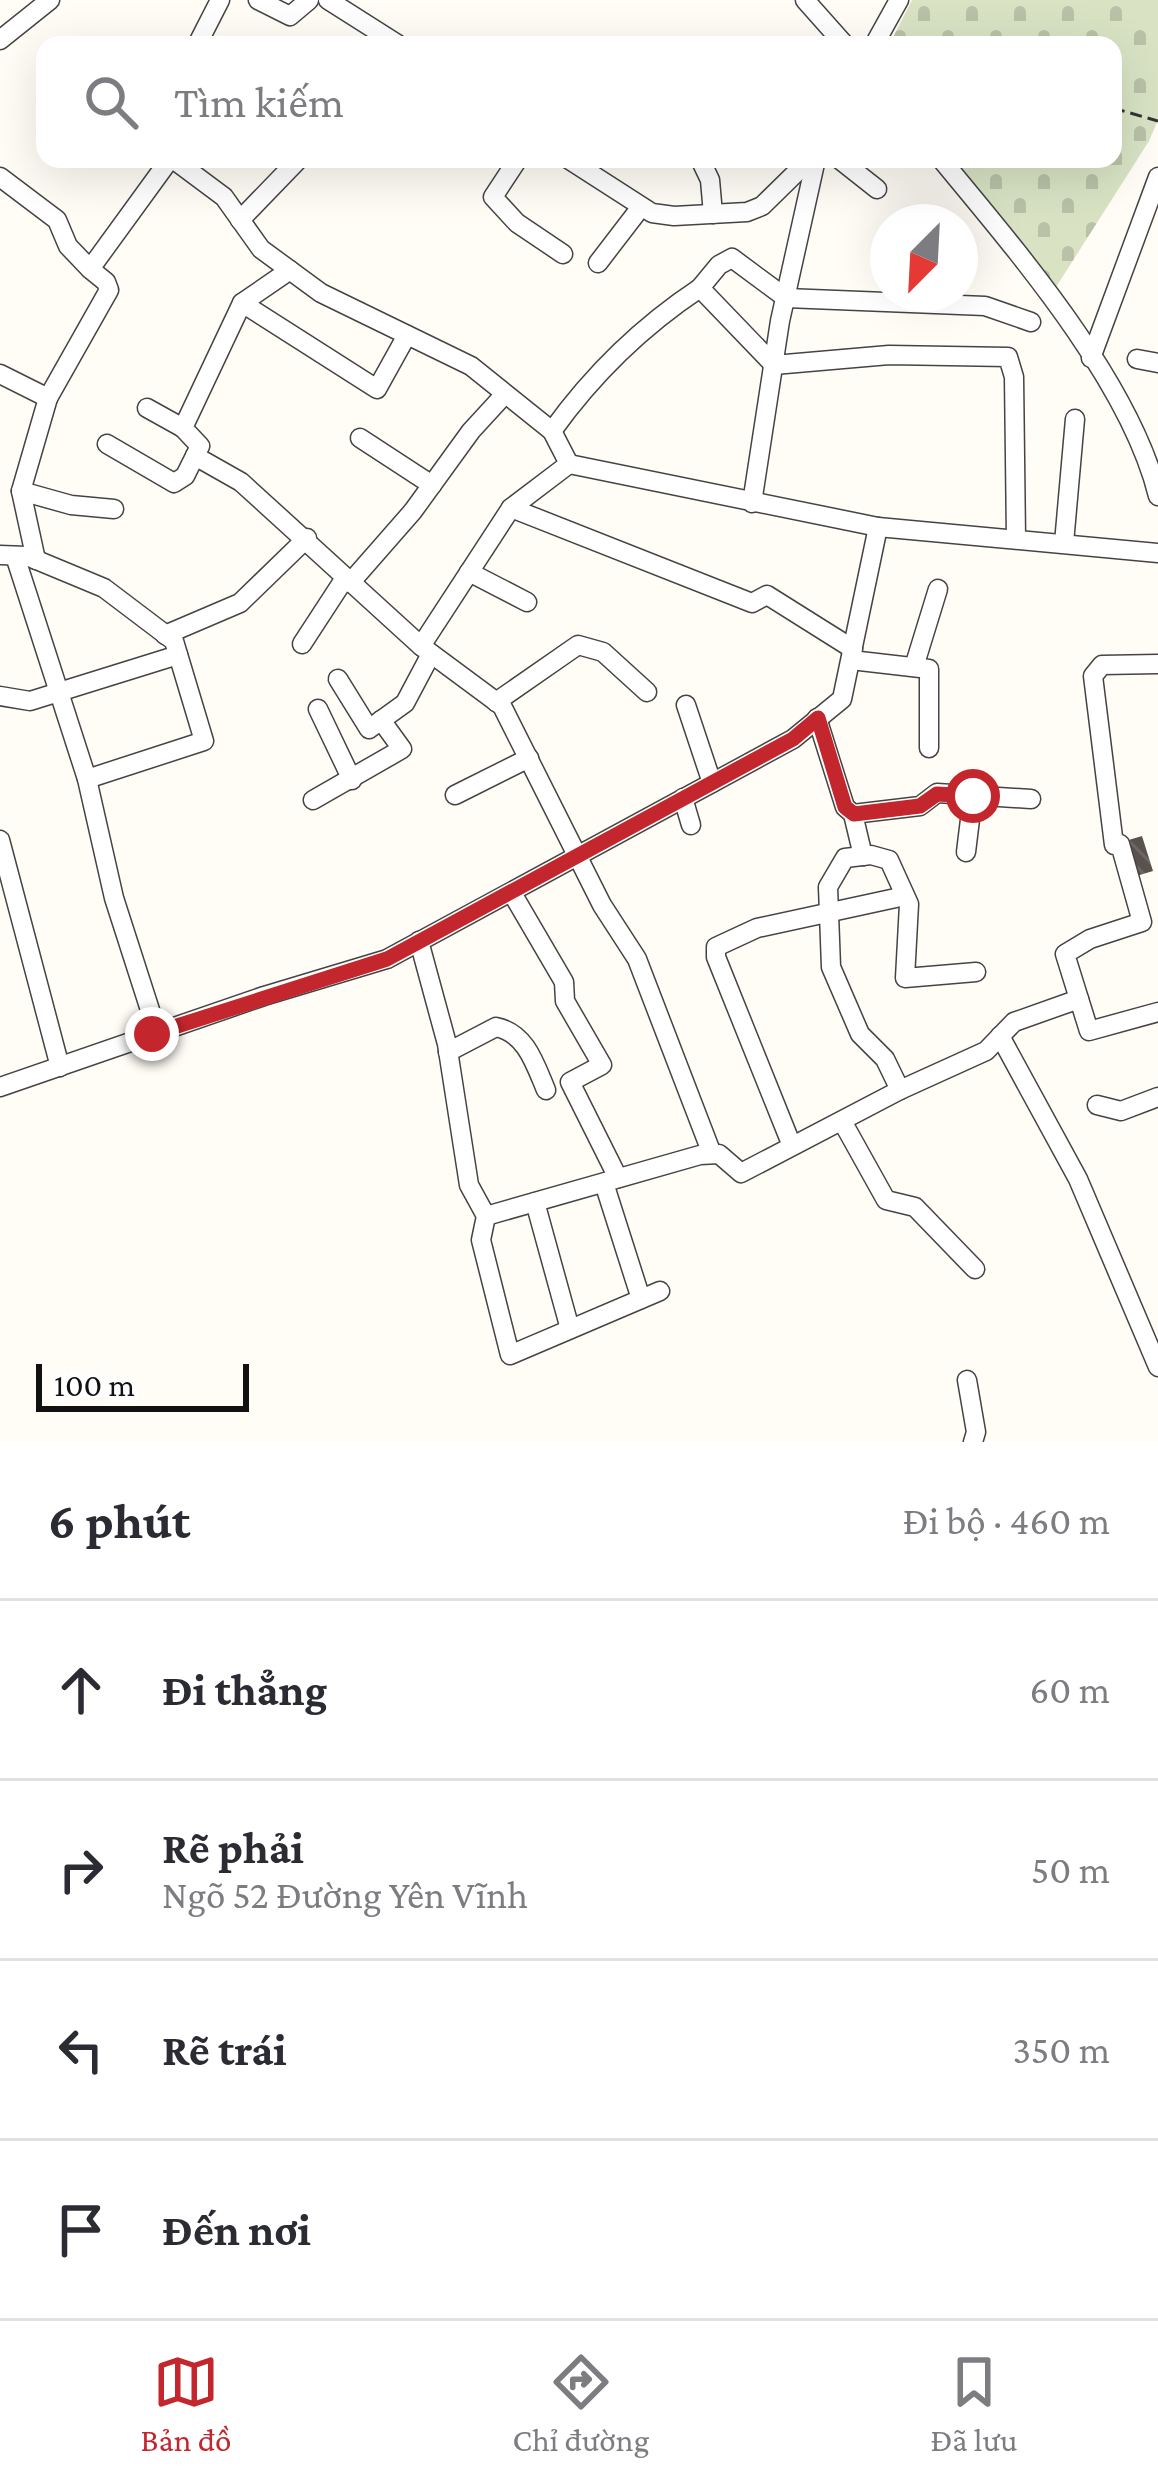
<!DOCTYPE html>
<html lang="vi">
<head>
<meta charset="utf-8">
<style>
	body { margin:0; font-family:"Crimson Pro",serif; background:#f7f7f7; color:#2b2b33 }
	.compass { position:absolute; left:870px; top:204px; width:108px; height:108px; border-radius:50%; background:#fff; box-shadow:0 12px 48px #0002; rotate:204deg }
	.scale { position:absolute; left:36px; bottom:30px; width:213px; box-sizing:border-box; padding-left:12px; border:6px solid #111; border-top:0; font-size:33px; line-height:42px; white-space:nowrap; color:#111; -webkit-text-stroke:9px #fff; paint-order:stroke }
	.stop { position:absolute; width:36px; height:36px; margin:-27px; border:9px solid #c4262e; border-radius:50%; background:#fff }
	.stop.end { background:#c4262e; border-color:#fff; box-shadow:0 3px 12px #0008 }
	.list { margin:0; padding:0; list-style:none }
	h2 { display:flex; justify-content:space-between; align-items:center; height:156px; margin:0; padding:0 48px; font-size:51px }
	h2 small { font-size:39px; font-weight:400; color:#7c7c81 }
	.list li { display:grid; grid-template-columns:78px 1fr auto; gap:36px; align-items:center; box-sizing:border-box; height:180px; padding:0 48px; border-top:3px solid #e1e1e2 }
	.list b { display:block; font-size:45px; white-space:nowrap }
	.list p { margin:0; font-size:39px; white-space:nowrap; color:#7c7c81 }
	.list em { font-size:39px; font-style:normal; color:#7c7c81 }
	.icon { flex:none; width:66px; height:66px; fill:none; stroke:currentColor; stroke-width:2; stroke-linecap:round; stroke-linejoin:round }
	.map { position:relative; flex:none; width:1158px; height:1442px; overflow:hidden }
	.search { position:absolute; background:#fff; box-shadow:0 12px 48px #0002; left:36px; right:36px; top:36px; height:132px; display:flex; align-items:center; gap:30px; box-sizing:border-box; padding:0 42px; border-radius:24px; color:#7c7c81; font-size:45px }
	.sheet { height:876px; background:#fff }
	nav { display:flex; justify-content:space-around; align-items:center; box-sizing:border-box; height:168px; border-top:3px solid #e1e1e2; background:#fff; font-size:33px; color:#7c7c81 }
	nav a { display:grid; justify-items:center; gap:6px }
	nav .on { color:#c4262e }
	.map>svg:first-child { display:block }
	.cemetery { fill:url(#cemetery-stones) }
	.building { fill:url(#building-back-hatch) }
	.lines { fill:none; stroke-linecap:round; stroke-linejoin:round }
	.minor-casing { stroke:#444; stroke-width:21 }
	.path { stroke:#333; stroke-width:3; stroke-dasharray:12 6; stroke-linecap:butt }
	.minor { stroke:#fff; stroke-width:18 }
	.route { stroke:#c4262e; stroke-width:15 }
</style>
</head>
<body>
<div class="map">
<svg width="1158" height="1442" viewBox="0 0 1158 1442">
	<defs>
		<pattern id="cemetery-stones" width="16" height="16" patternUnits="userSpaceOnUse" patternTransform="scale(3)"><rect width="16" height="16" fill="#d9e3c4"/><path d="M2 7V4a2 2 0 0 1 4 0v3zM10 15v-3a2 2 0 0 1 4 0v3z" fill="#b9c2a7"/></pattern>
		<pattern id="building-back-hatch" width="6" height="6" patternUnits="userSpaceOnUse" patternTransform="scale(3)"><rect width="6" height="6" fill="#5a524d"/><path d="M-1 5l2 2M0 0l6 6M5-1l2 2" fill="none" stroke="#6d6662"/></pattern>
	</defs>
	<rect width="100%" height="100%" fill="#fffdf5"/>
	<!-- cemetery -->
	<polygon class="cemetery" points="912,0 1158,0 1158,120 1149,141 1051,295 930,159 1113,159 1113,45 889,45"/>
	<!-- building -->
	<polygon class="building" points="1142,836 1153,871 1133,877 1122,842"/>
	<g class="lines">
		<!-- minor casing -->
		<g class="minor-casing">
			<g id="minor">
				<polyline points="258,0 290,16 309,0"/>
				<polyline points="328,0 399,45"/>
				<polyline points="805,0 845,45"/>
				<polyline points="0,40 50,0"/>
				<polyline points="197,45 220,0"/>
				<polyline points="874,45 899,0"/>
				<polyline points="173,159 224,197 261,249 321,293 471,366 552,431 569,464 511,508 421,646 502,706 602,905 637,959 712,1154"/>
				<polyline points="518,159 493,197 517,223 563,254"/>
				<polyline points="568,159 652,213 674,216 747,212 762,206 810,159"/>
				<polyline points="700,159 710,180 713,214"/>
				<polyline points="839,159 877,189"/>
				<path d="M941 159C1016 250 1130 381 1158 496"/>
				<polyline points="0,177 57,220 68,246 90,269 170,159"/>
				<polyline points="240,220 299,159"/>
				<polyline points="598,263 641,207"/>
				<polyline points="242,303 377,389 407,335"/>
				<polyline points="1091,358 1158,177"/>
				<polyline points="1137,359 1158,363"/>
				<polyline points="0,374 48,398 21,491 36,560"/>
				<polyline points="48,398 109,290 106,282 90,269"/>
				<polyline points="147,408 183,428"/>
				<path d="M552 431C593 374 641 327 700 288"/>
				<polyline points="360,438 432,485"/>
				<polyline points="107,444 174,483 185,476 200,446 183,428 242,303 290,270"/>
				<polyline points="195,456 241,482 421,646"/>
				<polyline points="569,464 878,527 1158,553"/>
				<polyline points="21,491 71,505 114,509"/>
				<polyline points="752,503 780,321 816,159"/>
				<polyline points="511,508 752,603 767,595 853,649"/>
				<polyline points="1016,539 1014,377 1008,357 889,355 774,365 700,288 719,265 732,258 786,298 985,306 1031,322"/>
				<polyline points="1064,543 1075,419"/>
				<polyline points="0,555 27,556 104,588 174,641 204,741 87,779"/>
				<polyline points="15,556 87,779 114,898 150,1010 152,1034"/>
				<polyline points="469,572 527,602"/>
				<polyline points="350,583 413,511 471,431 505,394"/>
				<polyline points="165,635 240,603 307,538"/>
				<polyline points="302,644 345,578"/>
				<polyline points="851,660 929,669 929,748"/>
				<polyline points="1158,664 1102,665 1093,676 1114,845 1120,844 1142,922 1090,939 1065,954 1089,1031 1158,1012"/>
				<polyline points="914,667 938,589"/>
				<polyline points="338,679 369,729 405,703 431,654"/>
				<polyline points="0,696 30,701 178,655"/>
				<polyline points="496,702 578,645 603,652 647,692"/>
				<polyline points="686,705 712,783"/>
				<polyline points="318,709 352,780"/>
				<polyline points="817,718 845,807 853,814 863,856"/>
				<polyline points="455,795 529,758"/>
				<polyline points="683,798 691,825"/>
				<polyline points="313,800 402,749 381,720"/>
				<polyline points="853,814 920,806 937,793 1031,799"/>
				<polyline points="0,840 60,1067"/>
				<polyline points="966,852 973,795"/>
				<polyline points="512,893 564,982 565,1001 602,1065 570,1082 618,1178"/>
				<polyline points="419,941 447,1044 469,1185 486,1216 481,1240 510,1355 660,1291"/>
				<polyline points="1000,1036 1078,1179 1158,1367"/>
				<path d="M448 1052 496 1027C526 1033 535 1064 546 1090"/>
				<polyline points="0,1087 264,996 387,959 793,739 842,699 878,527"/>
				<polyline points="900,1090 885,1059 860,1034 831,967 828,887 845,858 871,855 889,860 909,904 905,978 976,972"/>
				<polyline points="1097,1105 1121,1111 1158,1097"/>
				<polyline points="842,1121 886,1200 915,1207 975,1269"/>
				<polyline points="792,1146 716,957 716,947 757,928 905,896"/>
				<polyline points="604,1183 641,1299"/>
				<polyline points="535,1202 570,1329"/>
				<polyline points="486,1216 700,1155 719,1154 741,1173 900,1090 986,1051 1014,1022 1079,999"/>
				<polyline points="967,1380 976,1432 973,1442"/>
			</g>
		</g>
		<!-- path -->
		<polyline class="path" points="1113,108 1158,121"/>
		<!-- minor -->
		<use href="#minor" class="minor"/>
	</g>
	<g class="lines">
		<!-- route -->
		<polyline class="route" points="152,1034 387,959 793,739 818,718 845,807 854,814 920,806 937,794 973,796"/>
	</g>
</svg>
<svg class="compass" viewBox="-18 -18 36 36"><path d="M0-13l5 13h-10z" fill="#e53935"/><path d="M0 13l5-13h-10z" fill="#7c7c81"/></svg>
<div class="scale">100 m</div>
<div class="stop" style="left:973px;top:796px"></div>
<div class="stop end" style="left:152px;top:1034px"></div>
<div class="search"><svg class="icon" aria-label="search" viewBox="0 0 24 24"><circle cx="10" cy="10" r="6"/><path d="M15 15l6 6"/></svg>Tìm kiếm</div>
</div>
<section class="sheet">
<h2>6 phút<small>Đi bộ · 460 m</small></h2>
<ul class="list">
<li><svg class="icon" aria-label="ahead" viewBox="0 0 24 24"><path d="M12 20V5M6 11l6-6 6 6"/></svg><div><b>Đi thẳng</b></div><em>60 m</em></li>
<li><svg class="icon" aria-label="right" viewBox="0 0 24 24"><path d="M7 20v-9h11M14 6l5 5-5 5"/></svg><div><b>Rẽ phải</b><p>Ngõ 52 Đường Yên Vĩnh</p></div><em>50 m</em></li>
<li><svg class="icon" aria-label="left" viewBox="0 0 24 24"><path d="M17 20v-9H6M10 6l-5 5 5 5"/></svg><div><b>Rẽ trái</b></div><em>350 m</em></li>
<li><svg class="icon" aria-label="arrive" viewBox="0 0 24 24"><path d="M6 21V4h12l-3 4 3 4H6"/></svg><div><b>Đến nơi</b></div></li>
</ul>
</section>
<nav>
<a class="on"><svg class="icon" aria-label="map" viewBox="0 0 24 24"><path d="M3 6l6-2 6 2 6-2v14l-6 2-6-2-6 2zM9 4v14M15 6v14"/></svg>Bản đồ</a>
<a><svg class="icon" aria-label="directions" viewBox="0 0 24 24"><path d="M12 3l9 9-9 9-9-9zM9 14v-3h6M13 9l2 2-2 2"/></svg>Chỉ đường</a>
<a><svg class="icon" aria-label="saved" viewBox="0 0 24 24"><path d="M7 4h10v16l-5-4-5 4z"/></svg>Đã lưu</a>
</nav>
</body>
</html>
